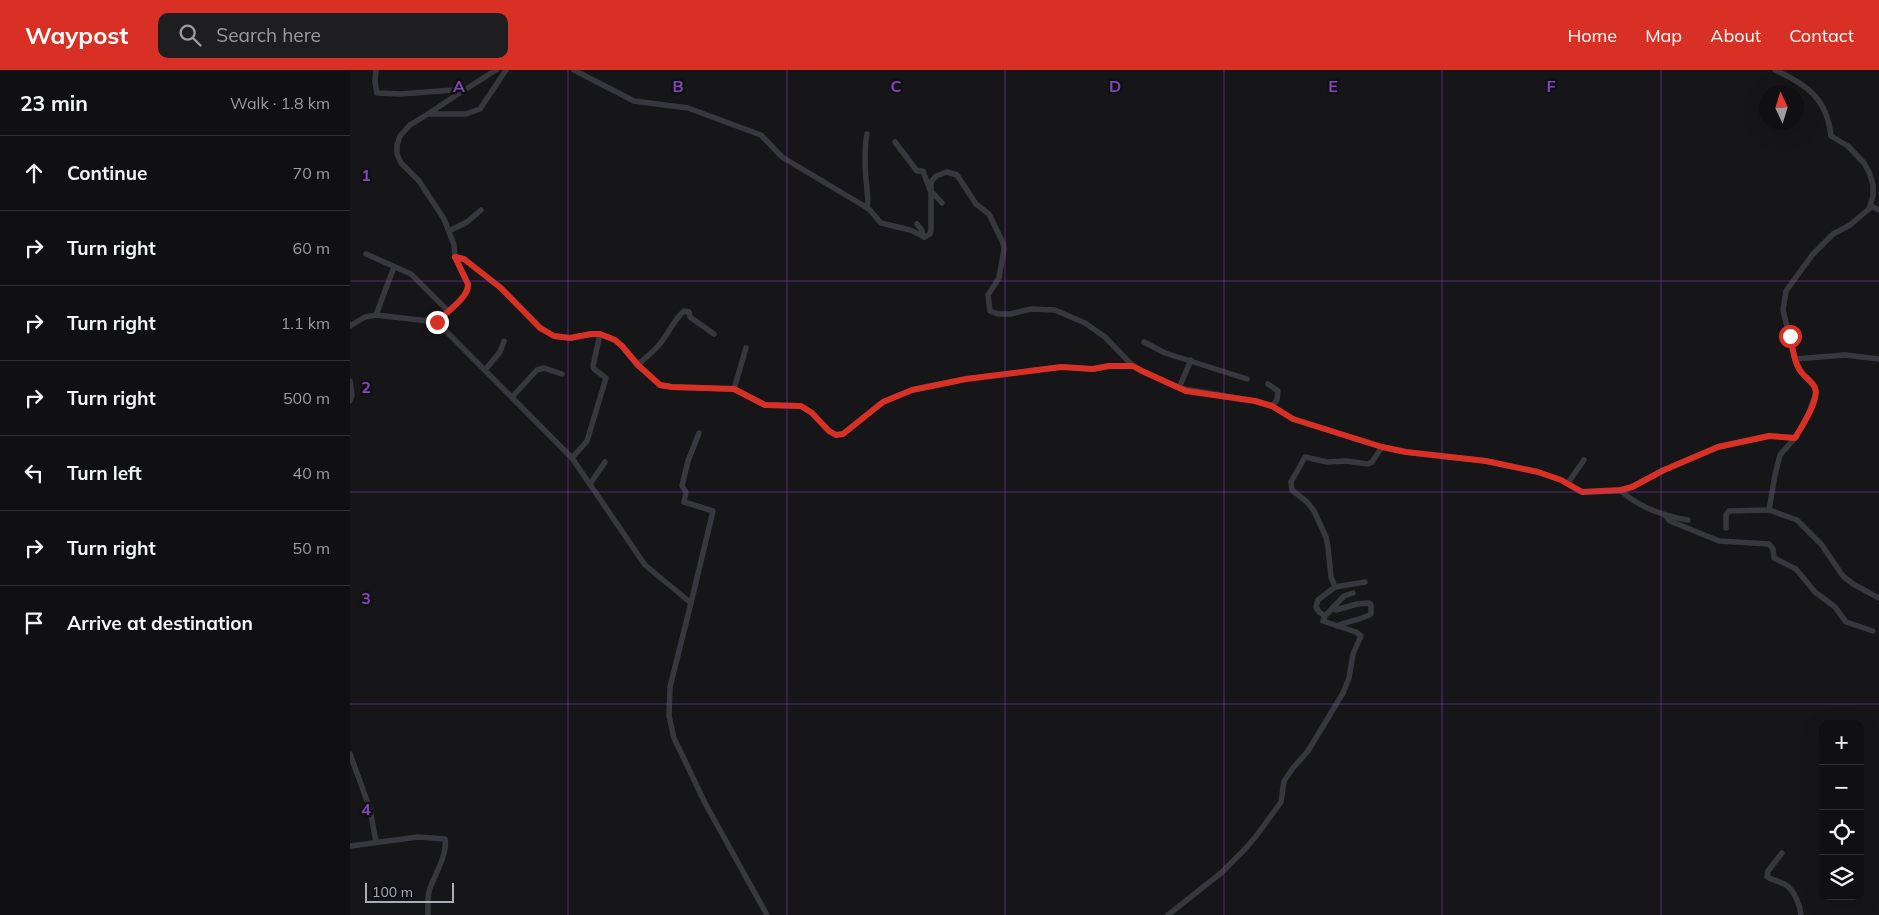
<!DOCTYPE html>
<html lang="en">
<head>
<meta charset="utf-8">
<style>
	body { margin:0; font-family:Mulish,sans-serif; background:#1e1e20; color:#f1f3f6 }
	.controls { position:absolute; right:15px; bottom:15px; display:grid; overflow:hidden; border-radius:10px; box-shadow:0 5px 20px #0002 }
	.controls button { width:45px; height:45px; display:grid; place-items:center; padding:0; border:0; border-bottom:1px solid #303032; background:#101012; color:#f1f3f6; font:25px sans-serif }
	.compass { position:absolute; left:1409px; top:15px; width:45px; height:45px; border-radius:50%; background:#101012; box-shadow:0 5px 20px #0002; rotate:356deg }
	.scale { position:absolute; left:15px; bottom:12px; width:89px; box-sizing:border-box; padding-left:5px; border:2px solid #a8adb8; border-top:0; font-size:14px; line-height:18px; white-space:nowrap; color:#a8adb8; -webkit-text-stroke:4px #111113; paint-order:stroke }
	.stop { position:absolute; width:15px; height:15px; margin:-11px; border:4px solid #d93025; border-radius:50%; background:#fff }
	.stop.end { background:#d93025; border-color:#fff; box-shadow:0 1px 5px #0008 }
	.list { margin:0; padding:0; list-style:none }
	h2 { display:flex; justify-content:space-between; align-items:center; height:65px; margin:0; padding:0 20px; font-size:21px }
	h2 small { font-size:16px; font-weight:400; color:#9c9d9f }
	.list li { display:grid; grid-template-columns:32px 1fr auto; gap:15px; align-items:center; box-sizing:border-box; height:75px; padding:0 20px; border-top:1px solid #303032 }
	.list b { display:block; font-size:19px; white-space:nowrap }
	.list em { font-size:16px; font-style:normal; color:#9c9d9f }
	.icon { flex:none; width:28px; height:28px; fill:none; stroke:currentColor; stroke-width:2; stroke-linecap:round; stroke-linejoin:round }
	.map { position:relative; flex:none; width:1529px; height:845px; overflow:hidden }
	header { display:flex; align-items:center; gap:30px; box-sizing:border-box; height:70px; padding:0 25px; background:#d93025; color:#fff }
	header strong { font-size:24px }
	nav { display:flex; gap:28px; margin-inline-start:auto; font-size:18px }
	.search { width:350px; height:45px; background:#1e1e20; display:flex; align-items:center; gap:12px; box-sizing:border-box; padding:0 18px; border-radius:10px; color:#9c9d9f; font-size:19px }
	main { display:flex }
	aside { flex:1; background:#101012 }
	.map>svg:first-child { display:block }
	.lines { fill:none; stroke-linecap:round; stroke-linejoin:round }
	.street { stroke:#37383d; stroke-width:5.5 }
	.route { stroke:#d93025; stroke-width:6 }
	.grid { fill:none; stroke:#8446be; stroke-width:1; stroke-opacity:0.55 }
	.grid-label { font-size:16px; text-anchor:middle; font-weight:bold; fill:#8446be; stroke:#111113; stroke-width:5; stroke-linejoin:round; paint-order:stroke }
</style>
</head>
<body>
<header>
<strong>Waypost</strong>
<div class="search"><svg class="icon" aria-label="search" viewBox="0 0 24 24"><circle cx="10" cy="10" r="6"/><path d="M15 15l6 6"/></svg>Search here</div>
<nav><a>Home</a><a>Map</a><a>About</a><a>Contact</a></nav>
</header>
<main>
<aside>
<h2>23 min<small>Walk · 1.8 km</small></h2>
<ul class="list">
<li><svg class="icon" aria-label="ahead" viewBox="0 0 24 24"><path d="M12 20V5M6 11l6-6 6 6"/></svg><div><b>Continue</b></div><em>70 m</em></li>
<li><svg class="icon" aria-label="right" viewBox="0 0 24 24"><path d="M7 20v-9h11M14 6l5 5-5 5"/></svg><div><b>Turn right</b></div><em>60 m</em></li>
<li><svg class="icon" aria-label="right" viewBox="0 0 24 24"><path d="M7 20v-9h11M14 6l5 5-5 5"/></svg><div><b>Turn right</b></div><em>1.1 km</em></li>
<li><svg class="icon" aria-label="right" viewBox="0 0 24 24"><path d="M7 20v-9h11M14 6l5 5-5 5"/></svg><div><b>Turn right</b></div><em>500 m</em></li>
<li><svg class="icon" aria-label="left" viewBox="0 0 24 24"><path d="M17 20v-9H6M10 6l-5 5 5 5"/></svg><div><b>Turn left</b></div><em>40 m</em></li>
<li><svg class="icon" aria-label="right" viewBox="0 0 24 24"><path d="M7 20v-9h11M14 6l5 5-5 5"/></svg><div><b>Turn right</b></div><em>50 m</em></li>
<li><svg class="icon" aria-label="arrive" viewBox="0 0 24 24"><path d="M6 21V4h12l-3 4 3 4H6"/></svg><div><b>Arrive at destination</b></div></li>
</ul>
</aside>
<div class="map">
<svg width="1529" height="845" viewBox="0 0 1529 845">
	<rect width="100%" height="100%" fill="#161618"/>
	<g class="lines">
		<!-- street -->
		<g class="street">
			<polyline points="26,0 25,12 27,23 51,24 116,19 146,0"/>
			<polyline points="224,0 284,31 338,38 411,65 432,87 519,139 531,153 560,160 575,167 580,164 581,160 581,112 586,106 597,102 607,105 626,134 639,144 653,173 654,179 649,208 638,225 640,241 648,244 660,244 681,239 705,240 735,253 755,267 783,296 792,301 829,318 905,331 922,336 943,349 1032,377 1056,382 1136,391 1188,402 1211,410 1232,422 1271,421 1282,417 1314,400 1367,377 1419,366 1445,368"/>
			<polyline points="78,44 114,20"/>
			<path d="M517 64C514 77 515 104 517 118 517 126 519 131 517 138"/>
			<polyline points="545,72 567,101 573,101 580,120 592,133"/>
			<polyline points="1521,136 1529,140"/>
			<polyline points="567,154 571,159 574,167"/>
			<polyline points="99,161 117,152 131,140"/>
			<polyline points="16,184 61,204 98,241"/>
			<polyline points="105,187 114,189 151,218 190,257 204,266 221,268 241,264 250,264 265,270 272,276 287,295 310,315 322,317 384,319 415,335 451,336 462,343 479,361 486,365 493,364 533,332 562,320 616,309 711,297 743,299 759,296 783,296"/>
			<polyline points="26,245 44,197"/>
			<polyline points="87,252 112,228 117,222 118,215 105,187 104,175 94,149 69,111 51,93 47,84 47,75 50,66 60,55 78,44 116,44 130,39 156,0"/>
			<polyline points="0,256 15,247 26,245 87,252 222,388 295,495 341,533 320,617 319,646 324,668 355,733 417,845"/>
			<polyline points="794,272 815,283 897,309"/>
			<polyline points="1445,289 1495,285 1529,289"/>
			<path d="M287 295C297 287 306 280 313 270 320 260 324 250 334 241L339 242 340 247 364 264"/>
			<polyline points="135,300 150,282 154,271"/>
			<polyline points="0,311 2,325 0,331"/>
			<polyline points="918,314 928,321 927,330 922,336"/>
			<polyline points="829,318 841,290"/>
			<polyline points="384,319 396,278"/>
			<polyline points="162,327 187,300 194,298 212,304"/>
			<polyline points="222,388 237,371 256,308 244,299 243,296 250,264"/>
			<polyline points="1218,413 1234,390"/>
			<polyline points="240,414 255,392"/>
			<path d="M1271 421C1289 437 1314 446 1338 450"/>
			<path d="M1419 440 1425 405 1430 385 1445 368 1458 345 1466 323 1464 316 1451 302 1445 289 1433 240 1436 221 1463 184 1483 164 1500 155 1519 139 1523 126V115L1519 102 1514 93 1498 76 1481 66C1477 28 1456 14 1425 0"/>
			<polyline points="1315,445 1320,451 1369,471 1419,474 1423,479 1424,488 1446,499 1465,522 1485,537 1496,552 1523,561"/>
			<polyline points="1376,458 1376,445 1379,441 1419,440 1447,450 1471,474 1493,506 1503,514 1529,528"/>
			<polyline points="985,517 1015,512"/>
			<polyline points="341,533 363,441 334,432 336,422 332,416 338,391 349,363"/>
			<path d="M983 537 986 540 1007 534 1019 533 1021 535V544C1011 550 998 551 987 556"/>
			<polyline points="975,546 994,526 1003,523"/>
			<polyline points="0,684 20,739 26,772"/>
			<path d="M0 776 68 767 95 769C98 783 85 805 80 818 77 826 78 836 78 845"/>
			<path d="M1432 783 1418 801 1417 807C1423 810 1431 812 1436 815 1445 821 1450 836 1451 845"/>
			<polyline points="818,845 871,803 895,779 907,765 931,732 934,711 943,698 958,681 993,623 999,608 1003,584 1011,566 1006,562 973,551 975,546 969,542 966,537 968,530 985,517 981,507 978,477 976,467 964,441 957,432 942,420 941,412 955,387 977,392 996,391 1018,394 1022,392 1032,377"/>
		</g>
	</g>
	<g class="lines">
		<!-- route -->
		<path class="route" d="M87 252C96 242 119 228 118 214L105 187 114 189 151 218 190 258 204 266 220 268 241 264H250L265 270 272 276 288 295 310 315 322 317 384 319 415 335 451 336 462 343 479 361 486 365 493 364 533 332 562 320 616 309 711 297 743 299 759 296H783L792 301 836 321 905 331 922 336 943 349 1032 377 1056 382 1136 391 1188 402 1211 410 1232 422 1271 420 1282 417 1314 400 1368 377 1419 366 1445 368C1451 358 1470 329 1465 318 1463 312 1456 308 1452 303 1444 294 1443 278 1440 266"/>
	</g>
	<!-- grid -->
	<path class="grid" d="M218 0V845M437 0V845M655 0V845M874 0V845M1092 0V845M1311 0V845M0 211H1529M0 422H1529M0 634H1529"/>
	<g class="grid-label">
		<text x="109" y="22">A</text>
		<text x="328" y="22">B</text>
		<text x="546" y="22">C</text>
		<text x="765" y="22">D</text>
		<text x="983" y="22">E</text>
		<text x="1201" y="22">F</text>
		<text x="16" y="111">1</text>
		<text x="16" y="323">2</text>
		<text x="16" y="534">3</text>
		<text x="16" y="745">4</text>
	</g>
</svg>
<div class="controls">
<button>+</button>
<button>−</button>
<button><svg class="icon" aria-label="locate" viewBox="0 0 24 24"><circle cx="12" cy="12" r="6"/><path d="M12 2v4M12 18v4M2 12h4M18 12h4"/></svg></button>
<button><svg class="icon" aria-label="layers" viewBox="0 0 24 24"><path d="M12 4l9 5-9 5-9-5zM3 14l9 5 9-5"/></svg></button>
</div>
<svg class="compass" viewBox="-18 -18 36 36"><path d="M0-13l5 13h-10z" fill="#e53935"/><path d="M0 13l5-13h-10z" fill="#9c9d9f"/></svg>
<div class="scale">100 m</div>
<div class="stop" style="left:1440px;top:266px"></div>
<div class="stop end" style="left:87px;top:252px"></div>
</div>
</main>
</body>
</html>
